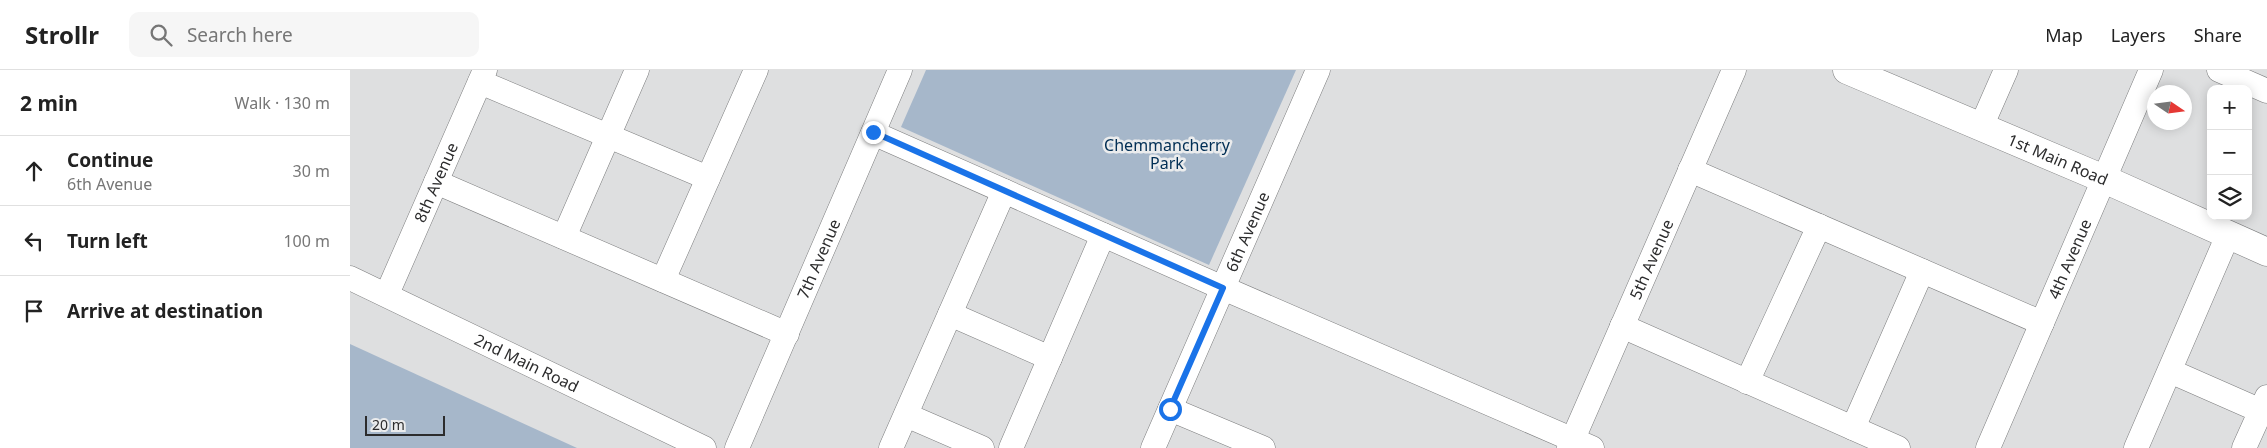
<!DOCTYPE html>
<html lang="en">
<head>
<meta charset="utf-8">
<style>
	body { margin:0; font-family:"Noto Sans",sans-serif; background:#f6f6f6; color:#222 }
	.controls { position:absolute; right:15px; top:15px; display:grid; overflow:hidden; border-radius:10px; box-shadow:0 2px 12px #0003 }
	.controls button { width:45px; height:45px; display:grid; place-items:center; padding:0; border:0; border-bottom:1px solid #e0e0e0; background:#fff; color:#222; font:25px sans-serif }
	.compass { position:absolute; left:1797px; top:15px; width:45px; height:45px; border-radius:50%; background:#fff; box-shadow:0 2px 12px #0003; rotate:103deg }
	.scale { position:absolute; left:15px; bottom:12px; width:80px; box-sizing:border-box; padding-left:5px; border:2px solid #2c2c2d; border-top:0; font-size:14px; line-height:18px; white-space:nowrap; color:#2c2c2d; -webkit-text-stroke:4px #ebeced; paint-order:stroke }
	.stop { position:absolute; width:15px; height:15px; margin:-11px; border:4px solid #1a73e8; border-radius:50%; background:#fff }
	.stop.end { background:#1a73e8; border-color:#fff; box-shadow:0 1px 5px #0008 }
	.list { margin:0; padding:0; list-style:none }
	h2 { display:flex; justify-content:space-between; align-items:center; height:65px; margin:0; padding:0 20px; font-size:21px }
	h2 small { font-size:16px; font-weight:400; color:#767676 }
	.list li { display:grid; grid-template-columns:32px 1fr auto; gap:15px; align-items:center; box-sizing:border-box; height:70px; padding:0 20px; border-top:1px solid #e0e0e0 }
	.list b { display:block; font-size:19px; white-space:nowrap }
	.list p { margin:0; font-size:16px; white-space:nowrap; color:#767676 }
	.list em { font-size:16px; font-style:normal; color:#767676 }
	.icon { flex:none; width:28px; height:28px; fill:none; stroke:currentColor; stroke-width:2; stroke-linecap:round; stroke-linejoin:round }
	.map { position:relative; flex:none; width:1917px; height:378px; overflow:hidden }
	header { display:flex; align-items:center; gap:30px; box-sizing:border-box; height:70px; padding:0 25px; background:#fff; border-bottom:1px solid #e0e0e0 }
	header strong { font-size:24px }
	nav { display:flex; gap:28px; margin-inline-start:auto; font-size:18px }
	.search { width:350px; height:45px; background:#f6f6f6; display:flex; align-items:center; gap:12px; box-sizing:border-box; padding:0 18px; border-radius:10px; color:#767676; font-size:19px }
	main { display:flex }
	aside { flex:1; background:#fff }
	.map>svg:first-child { display:block }
	.green { fill:#a6b7ca }
	.lines { fill:none; stroke-linecap:round; stroke-linejoin:round }
	.minor-casing { stroke:#7c7d7e; stroke-width:25 }
	.tertiary-casing { stroke:#7c7d7e; stroke-width:29 }
	.minor { stroke:#fff; stroke-width:24 }
	.tertiary { stroke:#fff; stroke-width:28 }
	.route { stroke:#1a73e8; stroke-width:6 }
	.labels { text-anchor:middle; stroke-width:5; stroke-linejoin:round; paint-order:stroke }
	.park-label { font-size:16px; fill:#012e54; stroke:#ebeced }
	.street-label { font-size:16px; fill:#2c2c2d; stroke:#ebeced }
</style>
</head>
<body>
<header>
<strong>Strollr</strong>
<div class="search"><svg class="icon" aria-label="search" viewBox="0 0 24 24"><circle cx="10" cy="10" r="6"/><path d="M15 15l6 6"/></svg>Search here</div>
<nav><a>Map</a><a>Layers</a><a>Share</a></nav>
</header>
<main>
<aside>
<h2>2 min<small>Walk · 130 m</small></h2>
<ul class="list">
<li><svg class="icon" aria-label="ahead" viewBox="0 0 24 24"><path d="M12 20V5M6 11l6-6 6 6"/></svg><div><b>Continue</b><p>6th Avenue</p></div><em>30 m</em></li>
<li><svg class="icon" aria-label="left" viewBox="0 0 24 24"><path d="M17 20v-9H6M10 6l-5 5 5 5"/></svg><div><b>Turn left</b></div><em>100 m</em></li>
<li><svg class="icon" aria-label="arrive" viewBox="0 0 24 24"><path d="M6 21V4h12l-3 4 3 4H6"/></svg><div><b>Arrive at destination</b></div></li>
</ul>
</aside>
<div class="map">
<svg width="1917" height="378" viewBox="0 0 1917 378">
	<rect width="100%" height="100%" fill="#dedfe0"/>
	<!-- green -->
	<g class="green">
		<polygon points="576,0 946,0 859,195 551,57"/>
		<polygon points="0,274 227,378 0,378"/>
	</g>
	<g class="lines">
		<!-- minor casing -->
		<g class="minor-casing">
			<g id="minor">
				<polyline points="1869,0 1917,21"/>
				<polyline points="130,12 358,108"/>
				<polyline points="1631,57 1656,0"/>
				<polyline points="523,63 873,218 1242,378"/>
				<polyline points="1340,100 1692,253"/>
				<polyline points="86,112 437,264"/>
				<polyline points="214,167 287,0"/>
				<path id="s1" d="M0 208 354 378"/>
				<polyline points="313,210 406,0"/>
				<path id="s2" d="M37 224 135 0"/>
				<polyline points="600,244 700,288"/>
				<polyline points="1272,256 1548,378"/>
				<polyline points="1820,301 1911,341"/>
				<polyline points="1397,312 1469,156"/>
				<polyline points="820,339 913,378"/>
				<polyline points="556,345 632,378"/>
				<polyline points="1503,358 1572,201"/>
				<path id="s3" d="M387 378 550 0"/>
				<polyline points="541,378 654,121"/>
				<polyline points="661,378 753,165"/>
				<path id="s4" d="M803 378 968 0"/>
				<path id="s5" d="M1219 378 1384 0"/>
				<path id="s6" d="M1638 378 1801 0"/>
				<polyline points="1786,378 1878,165"/>
				<polyline points="1894,378 1917,327"/>
			</g>
		</g>
		<!-- tertiary casing -->
		<g class="tertiary-casing">
			<g id="tertiary">
				<path id="s7" d="M1497 0 1754 109 1917 182"/>
			</g>
		</g>
		<!-- minor -->
		<use href="#minor" class="minor"/>
		<!-- tertiary -->
		<use href="#tertiary" class="tertiary"/>
	</g>
	<g class="lines">
		<!-- route -->
		<polyline class="route" points="523,62 873,218 820,339"/>
	</g>
	<g class="labels">
		<!-- park labels -->
		<g class="park-label">
			<text x="817" y="81">Chemmancherry<tspan x="817" dy="18">Park</tspan></text>
		</g>
		<!-- street labels -->
		<g class="street-label">
			<text dy="6" stroke="none"><textPath href="#s7" startOffset="229">1st Main Road</textPath></text>
			<text dy="6" stroke="none"><textPath href="#s2" startOffset="122">8th Avenue</textPath></text>
			<text dy="6" stroke="none"><textPath href="#s4" startOffset="236">6th Avenue</textPath></text>
			<text dy="6" stroke="none"><textPath href="#s3" startOffset="206">7th Avenue</textPath></text>
			<text dy="6" stroke="none"><textPath href="#s5" startOffset="206">5th Avenue</textPath></text>
			<text dy="6" stroke="none"><textPath href="#s6" startOffset="206">4th Avenue</textPath></text>
			<text dy="6" stroke="none"><textPath href="#s1" startOffset="196">2nd Main Road</textPath></text>
		</g>
	</g>
</svg>
<div class="controls">
<button>+</button>
<button>−</button>
<button><svg class="icon" aria-label="layers" viewBox="0 0 24 24"><path d="M12 4l9 5-9 5-9-5zM3 14l9 5 9-5"/></svg></button>
</div>
<svg class="compass" viewBox="-18 -18 36 36"><path d="M0-13l5 13h-10z" fill="#e53935"/><path d="M0 13l5-13h-10z" fill="#767676"/></svg>
<div class="scale">20 m</div>
<div class="stop" style="left:820px;top:339px"></div>
<div class="stop end" style="left:523px;top:62px"></div>
</div>
</main>
</body>
</html>
